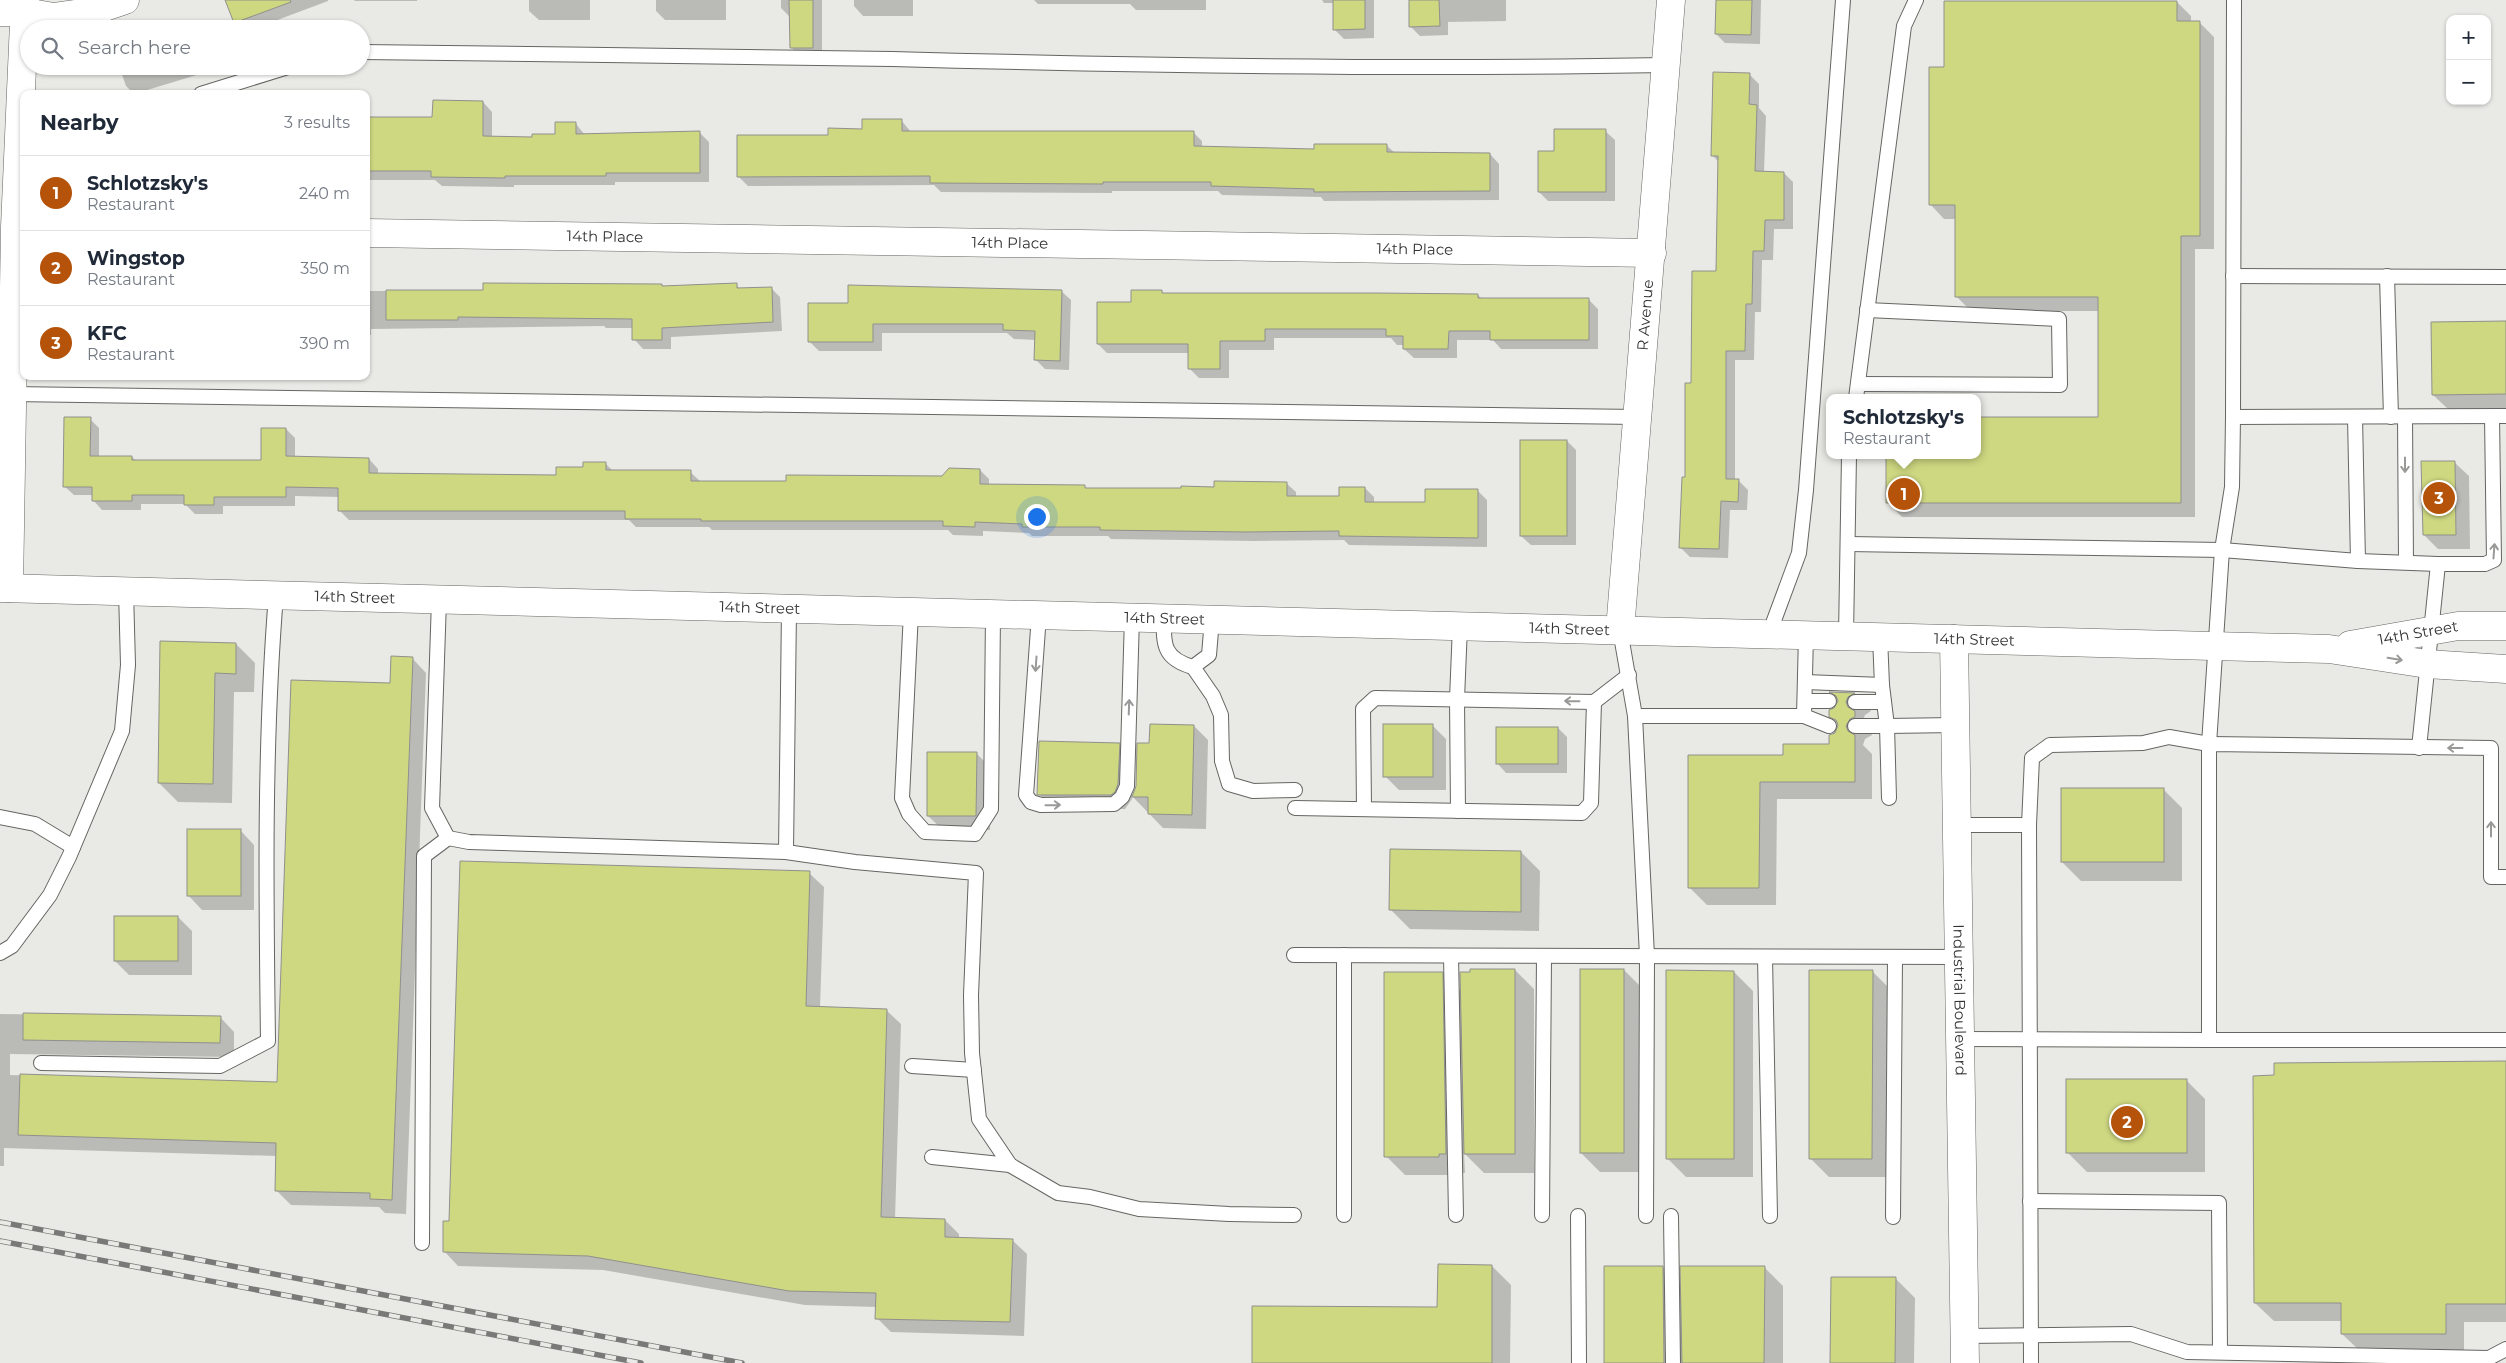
<!DOCTYPE html>
<html lang="en">
<head>
<meta charset="utf-8">
<style>
	body { margin:0; font-family:Montserrat,sans-serif; background:#f6f6f7; color:#1f2937 }
	.controls { position:absolute; right:15px; top:15px; display:grid; overflow:hidden; border-radius:10px; box-shadow:0 1px 4px #0004 }
	.controls button { width:45px; height:45px; display:grid; place-items:center; padding:0; border:0; border-bottom:1px solid #e0e1e3; background:#fff; color:#1f2937; font:25px sans-serif }
	.you { position:absolute; left:1036px; top:516px; width:18px; height:18px; margin:-12px; border:4px solid #fff; border-radius:50%; background:#1a73e8; box-shadow:0 0 0 8px #1a73e833 }
	.badge { display:grid; place-items:center; width:32px; height:32px; border-radius:50%; background:#b45309; color:#fff; font-size:16px; font-weight:700 }
	.pin { position:absolute; translate:-50% -50%; border:2px solid #fff; box-shadow:0 1px 5px #0006 }
	.popup { position:absolute; left:1826px; top:394px; width:155px; height:65px; box-sizing:border-box; display:grid; place-content:center; border-radius:10px; background:#fff; filter:drop-shadow(0 1px 4px #0005); font-size:16px; white-space:nowrap; color:#747a83 }
	.popup b { font-size:19px; color:#1f2937 }
	.popup::after { content:''; position:absolute; left:50%; top:100%; margin-left:-10px; border:10px solid transparent; border-top-color:#fff }
	.list { margin:0; padding:0; list-style:none }
	h2 { display:flex; justify-content:space-between; align-items:center; height:65px; margin:0; padding:0 20px; font-size:21px }
	h2 small { font-size:16px; font-weight:400; color:#747a83 }
	.list li { display:grid; grid-template-columns:32px 1fr auto; gap:15px; align-items:center; box-sizing:border-box; height:75px; padding:0 20px; border-top:1px solid #e0e1e3 }
	.list b { display:block; font-size:19px; white-space:nowrap }
	.list p { margin:0; font-size:16px; white-space:nowrap; color:#747a83 }
	.list em { font-size:16px; font-style:normal; color:#747a83 }
	.icon { flex:none; width:28px; height:28px; fill:none; stroke:currentColor; stroke-width:2; stroke-linecap:round; stroke-linejoin:round }
	.map { position:relative; flex:none; width:2506px; height:1363px; overflow:hidden }
	.search { position:absolute; background:#fff; box-shadow:0 1px 4px #0004; left:20px; top:20px; width:350px; height:55px; display:flex; align-items:center; gap:12px; box-sizing:border-box; padding:0 18px; border-radius:28px; color:#747a83; font-size:19px }
	.panel { position:absolute; background:#fff; box-shadow:0 1px 4px #0004; left:20px; top:90px; width:350px; height:290px; border-radius:10px }
	.map>svg:first-child { display:block }
	.shadow { fill:#0003 }
	.building { fill:#ced881; stroke:#90908c }
	.lines { fill:none; stroke-linecap:round; stroke-linejoin:round }
	.service-casing { stroke:#656662; stroke-width:16 }
	.minor-casing { stroke:#656662; stroke-width:29 }
	.tertiary-casing { stroke:#656662; stroke-width:29 }
	.secondary-casing { stroke:#656662; stroke-width:29 }
	.service { stroke:#fff; stroke-width:14 }
	.minor { stroke:#fff; stroke-width:28 }
	.tertiary { stroke:#fff; stroke-width:28 }
	.secondary { stroke:#fff; stroke-width:28 }
	.rail-casing { stroke:#797a77; stroke-width:5.5 }
	.rail { stroke:#e9e9e5; stroke-width:4; stroke-dasharray:11; stroke-linecap:butt }
	.oneway { stroke:#999a98 }
	.labels { text-anchor:middle; stroke-width:4.5; stroke-linejoin:round; paint-order:stroke }
	.street-label { font-size:15px; fill:#333432; stroke:#e9e9e5 }
</style>
</head>
<body>
<div class="map">
<svg width="2506" height="1363" viewBox="0 0 2506 1363">
	<rect width="100%" height="100%" fill="#e9e9e5"/>
	<!-- shadow -->
	<g class="shadow">
		<polygon points="227,0 328,0 328,1 253,29 241,29 235,22"/>
		<polygon points="354,0 417,0 417,1 355,1"/>
		<polygon points="529,0 590,0 590,20 539,20 529,11"/>
		<polygon points="656,0 726,0 726,20 665,20 656,11"/>
		<polygon points="781,0 822,0 822,57 800,57 791,47 791,18 781,8"/>
		<polygon points="854,0 913,0 913,16 863,16 854,6"/>
		<polygon points="1034,0 1374,0 1374,38 1344,39 1335,30 1334,3 1324,3 1322,0 1206,0 1206,10 1136,10 1130,4 1038,4"/>
		<polygon points="1410,0 1506,0 1506,21 1448,22 1448,35 1420,36 1410,26"/>
		<polygon points="1717,0 1761,0 1760,44 1725,43 1716,34"/>
		<polygon points="2177,2 2191,16 2191,22 2199,22 2214,37 2214,249 2195,249 2195,517 1902,517 1887,502 1978,455 1978,418 2099,418 2099,311 1971,311 1956,296 1956,219 1944,219 1930,204 1945,68"/>
		<polygon points="119,66 198,66 200,74 134,94 126,86"/>
		<polygon points="1750,75 1759,84 1759,108 1766,116 1764,172 1784,173 1793,182 1793,229 1774,229 1773,260 1762,260 1761,312 1755,312 1754,360 1735,360 1735,480 1739,481 1748,490 1747,510 1730,510 1728,558 1690,557 1680,547 1692,384 1717,272 1719,162 1712,155"/>
		<polygon points="483,102 492,112 492,138 533,139 556,135 576,124 585,135 699,132 709,142 709,182 615,182 615,185 514,185 514,187 442,186 435,180 366,180 366,118 434,118"/>
		<polygon points="901,120 911,132 1193,132 1202,141 1202,147 1315,150 1386,145 1395,153 1490,154 1499,164 1499,200 1324,201 1321,197 1222,195 1218,191 1112,191 1112,193 941,192 934,185 748,186 738,176 829,137"/>
		<polygon points="1605,131 1615,140 1615,201 1548,201 1539,192"/>
		<polygon points="661,285 664,287 736,285 740,289 771,288 780,297 782,331 671,337 671,349 643,349 634,339 634,328 606,328 604,326 371,329 371,335 366,335 366,291 485,291"/>
		<polygon points="1061,291 1071,300 1069,370 1045,369 1036,360 1036,340 1014,339 1007,333 882,333 882,351 819,351 810,342 850,304"/>
		<polygon points="1161,291 1164,294 1478,295 1482,299 1588,299 1598,309 1598,349 1501,349 1493,340 1457,340 1457,358 1414,358 1404,349 1404,345 1397,345 1391,338 1274,338 1274,350 1229,350 1229,378 1199,378 1189,368 1189,353 1107,353 1098,344 1132,303"/>
		<polygon points="2506,322 2506,408 2448,409 2433,395"/>
		<polygon points="90,419 99,428 99,457 132,457 136,461 263,461 286,429 295,438 295,458 369,459 378,469 378,474 557,476 605,463 614,472 690,472 700,481 787,483 943,477 980,470 989,479 989,486 1085,487 1087,489 1215,488 1286,483 1296,492 1296,497 1340,497 1365,488 1374,497 1374,503 1426,503 1477,490 1487,500 1487,547 1349,545 1344,540 1255,541 1111,539 1108,536 1032,536 1029,533 983,531 983,536 953,535 948,530 712,530 709,527 636,527 629,520 349,520 339,510 340,497 295,496 295,506 223,506 223,514 195,514 185,504 141,504 141,510 102,510 93,500 93,495 74,495 64,486"/>
		<polygon points="1567,441 1576,450 1576,545 1531,545 1521,536"/>
		<polygon points="2454,462 2469,476 2470,549 2438,549 2424,535"/>
		<polygon points="162,642 236,644 255,663 254,692 234,692 232,803 178,802 159,783"/>
		<polygon points="412,658 426,673 406,1214 385,1213 379,1207 291,1205 277,1191 277,1156 4,1148 4,1166 0,1166 0,1014 220,1017 234,1032 234,1057 10,1054 10,1075 278,1083 391,684"/>
		<polygon points="1832,693 1854,694 1871,711 1865,715 1863,720 1872,730 1872,735 1865,739 1863,745 1872,754 1872,799 1777,799 1776,905 1707,905 1689,887 1690,756 1784,756 1830,745 1839,725 1830,716 1837,707 1839,700"/>
		<polygon points="1432,725 1446,739 1446,790 1399,790 1385,776"/>
		<polygon points="1194,726 1208,740 1206,829 1163,828 1133,797 1150,744"/>
		<polygon points="1558,728 1567,737 1567,773 1506,773 1497,763"/>
		<polygon points="1119,744 1133,758 1132,799 1125,809 1053,809 1039,794"/>
		<polygon points="976,753 991,768 990,830 943,830 928,816"/>
		<polygon points="2163,789 2182,808 2182,881 2081,881 2062,862"/>
		<polygon points="240,830 254,845 254,910 202,910 188,895"/>
		<polygon points="1521,852 1540,871 1539,931 1410,929 1391,910"/>
		<polygon points="809,873 824,887 820,1008 886,1010 901,1024 895,1219 945,1220 959,1234 959,1238 1012,1240 1027,1254 1024,1336 891,1332 877,1318 877,1307 805,1305 603,1270 458,1266 444,1251 451,1222"/>
		<polygon points="178,917 192,931 192,975 129,975 115,961"/>
		<polygon points="1515,970 1534,989 1534,1173 1484,1173 1464,1153 1465,1173 1457,1173 1457,1175 1405,1175 1386,1156 1442,973 1462,993"/>
		<polygon points="1624,970 1643,989 1643,1172 1600,1172 1581,1153"/>
		<polygon points="1734,972 1753,991 1753,1177 1686,1177 1667,1158"/>
		<polygon points="1873,972 1892,991 1891,1177 1829,1177 1810,1158"/>
		<polygon points="2506,1063 2506,1322 2464,1322 2464,1352 2361,1352 2342,1334 2342,1321 2274,1321 2255,1303"/>
		<polygon points="2186,1080 2205,1099 2205,1172 2087,1172 2068,1153"/>
		<polygon points="1492,1266 1511,1285 1510,1363 1253,1363 1439,1308"/>
		<polygon points="1662,1267 1682,1287 1764,1267 1783,1286 1783,1363 1605,1363"/>
		<polygon points="1896,1279 1915,1298 1914,1363 1831,1363"/>
	</g>
	<!-- building -->
	<g class="building">
		<polygon points="225,0 290,0 291,2 234,23"/>
		<polygon points="789,0 813,0 813,48 790,48"/>
		<polygon points="1333,0 1365,0 1365,29 1333,30"/>
		<polygon points="1409,0 1439,0 1440,26 1409,27"/>
		<polygon points="1716,0 1752,0 1751,35 1715,34"/>
		<polygon points="1944,1 2177,1 2177,21 2200,21 2200,236 2181,236 2181,503 1886,503 1886,455 1978,455 1978,417 2098,417 2098,297 1955,297 1955,205 1929,205 1929,67 1944,67"/>
		<polygon points="1713,72 1750,73 1749,104 1757,105 1755,171 1784,172 1784,220 1765,220 1764,251 1753,251 1752,304 1746,304 1745,351 1726,351 1726,479 1739,479 1738,502 1721,501 1719,549 1679,548 1682,477 1685,477 1685,383 1691,383 1692,271 1716,271 1718,156 1711,156"/>
		<polygon points="433,100 483,101 483,136 532,137 532,134 555,134 555,122 576,122 576,134 700,131 700,173 606,173 606,176 505,176 505,178 431,177 431,171 366,171 366,117 432,117"/>
		<polygon points="862,119 902,119 902,131 1194,131 1194,146 1314,149 1314,144 1387,144 1387,152 1490,153 1490,191 1314,192 1314,189 1211,186 1211,182 1103,182 1103,184 930,183 930,176 737,177 737,135 828,135 828,128 862,129"/>
		<polygon points="1554,129 1606,129 1606,192 1538,192 1538,151 1554,151"/>
		<polygon points="483,283 662,284 662,286 737,283 737,288 772,287 773,322 662,328 662,340 632,340 632,319 458,317 458,320 386,320 386,290 483,290"/>
		<polygon points="848,285 1062,290 1060,361 1034,360 1035,331 1003,330 1003,324 873,324 873,342 808,342 808,303 848,303"/>
		<polygon points="1131,290 1162,290 1162,293 1376,293 1478,294 1478,298 1589,298 1589,340 1490,340 1490,331 1449,331 1448,349 1403,349 1403,336 1386,336 1386,329 1265,329 1265,341 1220,341 1220,369 1188,369 1188,344 1097,344 1097,302 1131,302"/>
		<polygon points="2506,321 2506,394 2432,395 2431,322"/>
		<polygon points="64,417 91,417 90,456 132,456 132,460 261,460 261,428 286,428 286,456 369,458 369,473 556,475 556,467 583,467 583,462 606,462 606,470 691,470 691,481 786,481 786,475 942,476 949,468 980,469 980,484 1085,485 1085,488 1181,488 1181,486 1214,487 1214,481 1287,482 1287,496 1339,496 1339,487 1365,487 1365,502 1425,502 1425,489 1478,489 1478,538 1339,536 1339,531 1245,532 1100,530 1100,527 1022,527 1022,524 975,522 975,527 943,526 943,521 701,521 701,519 625,519 625,511 338,511 338,488 286,487 286,497 214,497 214,505 184,505 184,495 132,495 132,501 92,501 92,487 63,487"/>
		<rect x="1520" y="440" width="47" height="96"/>
		<polygon points="2421,461 2455,461 2456,535 2423,535"/>
		<polygon points="160,641 236,643 236,674 215,673 213,784 158,783"/>
		<polygon points="391,656 413,657 392,1200 370,1199 370,1193 275,1191 276,1143 18,1135 20,1074 277,1082 291,680 390,683"/>
		<polygon points="1829,692 1855,693 1848,697 1846,702 1848,707 1855,711 1855,717 1850,719 1846,726 1848,731 1855,735 1855,782 1760,782 1759,888 1688,888 1688,755 1783,755 1783,744 1829,744 1829,735 1835,733 1838,725 1836,720 1829,717 1829,710 1834,708 1838,701 1836,696"/>
		<polygon points="1150,724 1194,725 1192,815 1148,814 1148,797 1132,797 1136,786 1137,743 1149,743"/>
		<rect x="1383" y="724" width="50" height="53"/>
		<rect x="1496" y="727" width="62" height="37"/>
		<polygon points="1039,741 1120,743 1118,784 1115,792 1111,795 1037,795"/>
		<polygon points="927,752 977,752 976,816 927,816"/>
		<rect x="2061" y="788" width="103" height="74"/>
		<rect x="187" y="829" width="54" height="67"/>
		<polygon points="1390,849 1521,851 1521,912 1389,910"/>
		<polygon points="460,861 810,871 806,1006 887,1009 881,1217 945,1219 945,1237 1013,1239 1010,1322 875,1319 876,1293 789,1291 588,1256 443,1252 443,1221 449,1221"/>
		<rect x="114" y="916" width="64" height="45"/>
		<polygon points="1470,969 1515,969 1515,1154 1464,1154 1460,972 1470,972"/>
		<rect x="1580" y="969" width="44" height="184"/>
		<polygon points="1666,970 1734,971 1734,1159 1666,1159"/>
		<polygon points="1809,970 1873,970 1872,1159 1809,1159"/>
		<polygon points="1384,972 1443,972 1446,1154 1439,1154 1439,1157 1384,1157"/>
		<polygon points="23,1013 221,1016 220,1043 23,1040"/>
		<polygon points="2506,1061 2506,1304 2446,1304 2446,1334 2341,1334 2341,1303 2254,1303 2253,1076 2274,1075 2274,1063"/>
		<rect x="2066" y="1079" width="121" height="74"/>
		<polygon points="1438,1264 1492,1265 1492,1363 1252,1363 1252,1306 1437,1307"/>
		<polygon points="1604,1266 1663,1266 1664,1363 1604,1363"/>
		<polygon points="1680,1266 1765,1266 1764,1363 1682,1363"/>
		<polygon points="1831,1277 1896,1277 1895,1363 1830,1363"/>
	</g>
	<g class="lines">
		<!-- service casing -->
		<g class="service-casing">
			<g id="service">
				<polyline points="2234,0 2233,417 2506,416"/>
				<path d="M361 52C538 55 715 55 892 59 1150 66 1408 70 1666 65"/>
				<polyline points="201,94 291,66"/>
				<polyline points="2233,276 2506,277"/>
				<polyline points="2387,276 2391,417"/>
				<polyline points="1858,384 2060,385 2059,319 1867,310"/>
				<polyline points="12,394 1638,417"/>
				<polyline points="1856,398 1904,26 1916,0"/>
				<polyline points="2355,417 2358,561"/>
				<polyline points="2405,417 2406,562"/>
				<polyline points="1848,544 2222,550 2358,561 2438,564 2419,748"/>
				<polyline points="2438,564 2485,564 2494,560 2492,416"/>
				<polyline points="439,600 432,808 448,838 469,842 786,852 855,862 976,873 971,995 972,1053 979,1119 1010,1165 1058,1193 1090,1197 1139,1209 1229,1214 1294,1215"/>
				<polyline points="911,612 902,798 909,814 925,832 975,834 991,809 993,614"/>
				<polyline points="1039,615 1026,795 1031,802 1041,805 1114,804 1122,797 1127,786 1132,617"/>
				<path d="M1164 618C1163 645 1164 659 1193 667"/>
				<polyline points="1212,619 1209,655 1193,667 1213,696 1221,715 1222,761 1229,784 1253,791 1295,790"/>
				<polyline points="1620,630 1635,716 1647,956 1646,1216"/>
				<polyline points="1769,634 1799,553 1806,490 1843,0"/>
				<polyline points="1846,636 1849,455"/>
				<polyline points="1880,637 1882,685 1887,726 1955,725"/>
				<polyline points="1805,682 1882,685"/>
				<polyline points="1805,701 1829,701"/>
				<polyline points="1855,702 1884,702"/>
				<polyline points="1635,716 1804,716 1806,635"/>
				<polyline points="1804,716 1829,726"/>
				<polyline points="1855,726 1887,726 1889,798"/>
				<polyline points="1295,808 1582,813 1591,803 1594,702"/>
				<polyline points="1364,809 1363,709 1375,698 1594,702 1629,675"/>
				<polyline points="1458,811 1457,699 1460,626"/>
				<polyline points="0,817 35,824 73,847"/>
				<polyline points="1957,825 2029,825"/>
				<polyline points="786,852 789,609"/>
				<polyline points="0,953 12,946 50,895 69,857 122,731 128,665 126,591"/>
				<polyline points="1294,955 1958,957"/>
				<polyline points="1344,955 1344,1215"/>
				<polyline points="1451,956 1456,1215"/>
				<polyline points="1765,957 1770,1216"/>
				<polyline points="1960,1039 2209,1040 2209,744 2491,748 2491,877 2506,877"/>
				<polyline points="2209,1040 2506,1040"/>
				<path d="M41 1063 220 1066 268 1041C266 892 264 744 276 595"/>
				<polyline points="912,1066 974,1070"/>
				<polyline points="932,1157 1010,1165"/>
				<polyline points="2030,1201 2219,1203 2220,1352"/>
				<polyline points="1542,1215 1544,956"/>
				<polyline points="1578,1216 1579,1363"/>
				<polyline points="1671,1216 1673,1363"/>
				<polyline points="1893,1217 1895,957"/>
				<polyline points="422,1243 424,856 448,838"/>
				<polyline points="1964,1336 2131,1334 2187,1352 2489,1358 2506,1349"/>
				<polyline points="2031,1363 2029,825 2032,758 2050,745 2143,743 2169,737 2209,744 2222,550 2232,487 2233,417"/>
			</g>
		</g>
		<!-- minor casing -->
		<g class="minor-casing">
			<g id="minor">
				<polyline points="0,12 25,12 53,17 90,12 125,0"/>
				<path id="s1" d="M366 233 1652 253"/>
				<path id="s2" d="M1620 630 1671 0"/>
				<path id="s3" d="M1954 639 1965 1363"/>
			</g>
		</g>
		<!-- tertiary casing -->
		<g class="tertiary-casing">
			<polyline id="tertiary" points="9,588 15,227 25,0"/>
		</g>
		<!-- secondary casing -->
		<g class="secondary-casing">
			<g id="secondary">
				<path id="s4" d="M0 588 2329 649 2427 664 2506 669"/>
				<path id="s5" d="M2350 645 2458 626H2506"/>
			</g>
		</g>
		<!-- service -->
		<use href="#service" class="service"/>
		<!-- minor -->
		<use href="#minor" class="minor"/>
		<!-- tertiary -->
		<use href="#tertiary" class="tertiary"/>
		<!-- secondary -->
		<use href="#secondary" class="secondary"/>
		<!-- rail casing -->
		<g class="rail-casing">
			<g id="rail">
				<polyline points="0,1222 742,1363"/>
				<polyline points="0,1241 641,1363"/>
			</g>
		</g>
		<!-- rail -->
		<use href="#rail" class="rail"/>
	</g>
	<!-- one-way arrows -->
	<defs><path id="oneway-shaft" d="M-6 0H5M1.5-3L5.5 0L1.5 3" fill="none" stroke-width="1.6" stroke-linecap="round" stroke-linejoin="round" transform="scale(1.25)"/></defs>
	<g class="oneway">
		<use href="#oneway-shaft" transform="translate(2405 465) rotate(90)"/>
		<use href="#oneway-shaft" transform="translate(2494 551) rotate(-86)"/>
		<use href="#oneway-shaft" transform="translate(2395 659) rotate(9)"/>
		<use href="#oneway-shaft" transform="translate(1036 664) rotate(94)"/>
		<use href="#oneway-shaft" transform="translate(1572 701) rotate(-179)"/>
		<use href="#oneway-shaft" transform="translate(1129 707) rotate(-88)"/>
		<use href="#oneway-shaft" transform="translate(2455 748) rotate(180)"/>
		<use href="#oneway-shaft" transform="translate(1053 805) rotate(-1)"/>
		<use href="#oneway-shaft" transform="translate(2491 829) rotate(-90)"/>
	</g>
	<g class="labels">
		<!-- street labels -->
		<g class="street-label">
			<text dy="5" stroke="none"><textPath href="#s1" startOffset="239">14th Place</textPath></text>
			<text dy="5" stroke="none"><textPath href="#s1" startOffset="644">14th Place</textPath></text>
			<text dy="5" stroke="none"><textPath href="#s1" startOffset="1049">14th Place</textPath></text>
			<text dy="5" stroke="none"><textPath href="#s2" startOffset="316">R Avenue</textPath></text>
			<text dy="5" stroke="none"><textPath href="#s4" startOffset="355">14th Street</textPath></text>
			<text dy="5" stroke="none"><textPath href="#s4" startOffset="760">14th Street</textPath></text>
			<text dy="5" stroke="none"><textPath href="#s4" startOffset="1165">14th Street</textPath></text>
			<text dy="5" stroke="none"><textPath href="#s4" startOffset="1570">14th Street</textPath></text>
			<text dy="5" stroke="none"><textPath href="#s5" startOffset="69">14th Street</textPath></text>
			<text dy="5" stroke="none"><textPath href="#s4" startOffset="1975">14th Street</textPath></text>
			<text dy="5" stroke="none"><textPath href="#s3" startOffset="361">Industrial Boulevard</textPath></text>
		</g>
	</g>
</svg>
<div class="controls">
<button>+</button>
<button>−</button>
</div>
<div class="you"></div>
<div class="pin badge" style="left:1904px;top:494px">1</div>
<div class="popup"><b>Schlotzsky's</b>Restaurant</div>
<div class="pin badge" style="left:2127px;top:1122px">2</div>
<div class="pin badge" style="left:2439px;top:498px">3</div>
<div class="search"><svg class="icon" aria-label="search" viewBox="0 0 24 24"><circle cx="10" cy="10" r="6"/><path d="M15 15l6 6"/></svg>Search here</div>
<section class="panel">
<h2>Nearby<small>3 results</small></h2>
<ul class="list">
<li><span class="badge">1</span><div><b>Schlotzsky's</b><p>Restaurant</p></div><em>240 m</em></li>
<li><span class="badge">2</span><div><b>Wingstop</b><p>Restaurant</p></div><em>350 m</em></li>
<li><span class="badge">3</span><div><b>KFC</b><p>Restaurant</p></div><em>390 m</em></li>
</ul>
</section>
</div>
</body>
</html>
